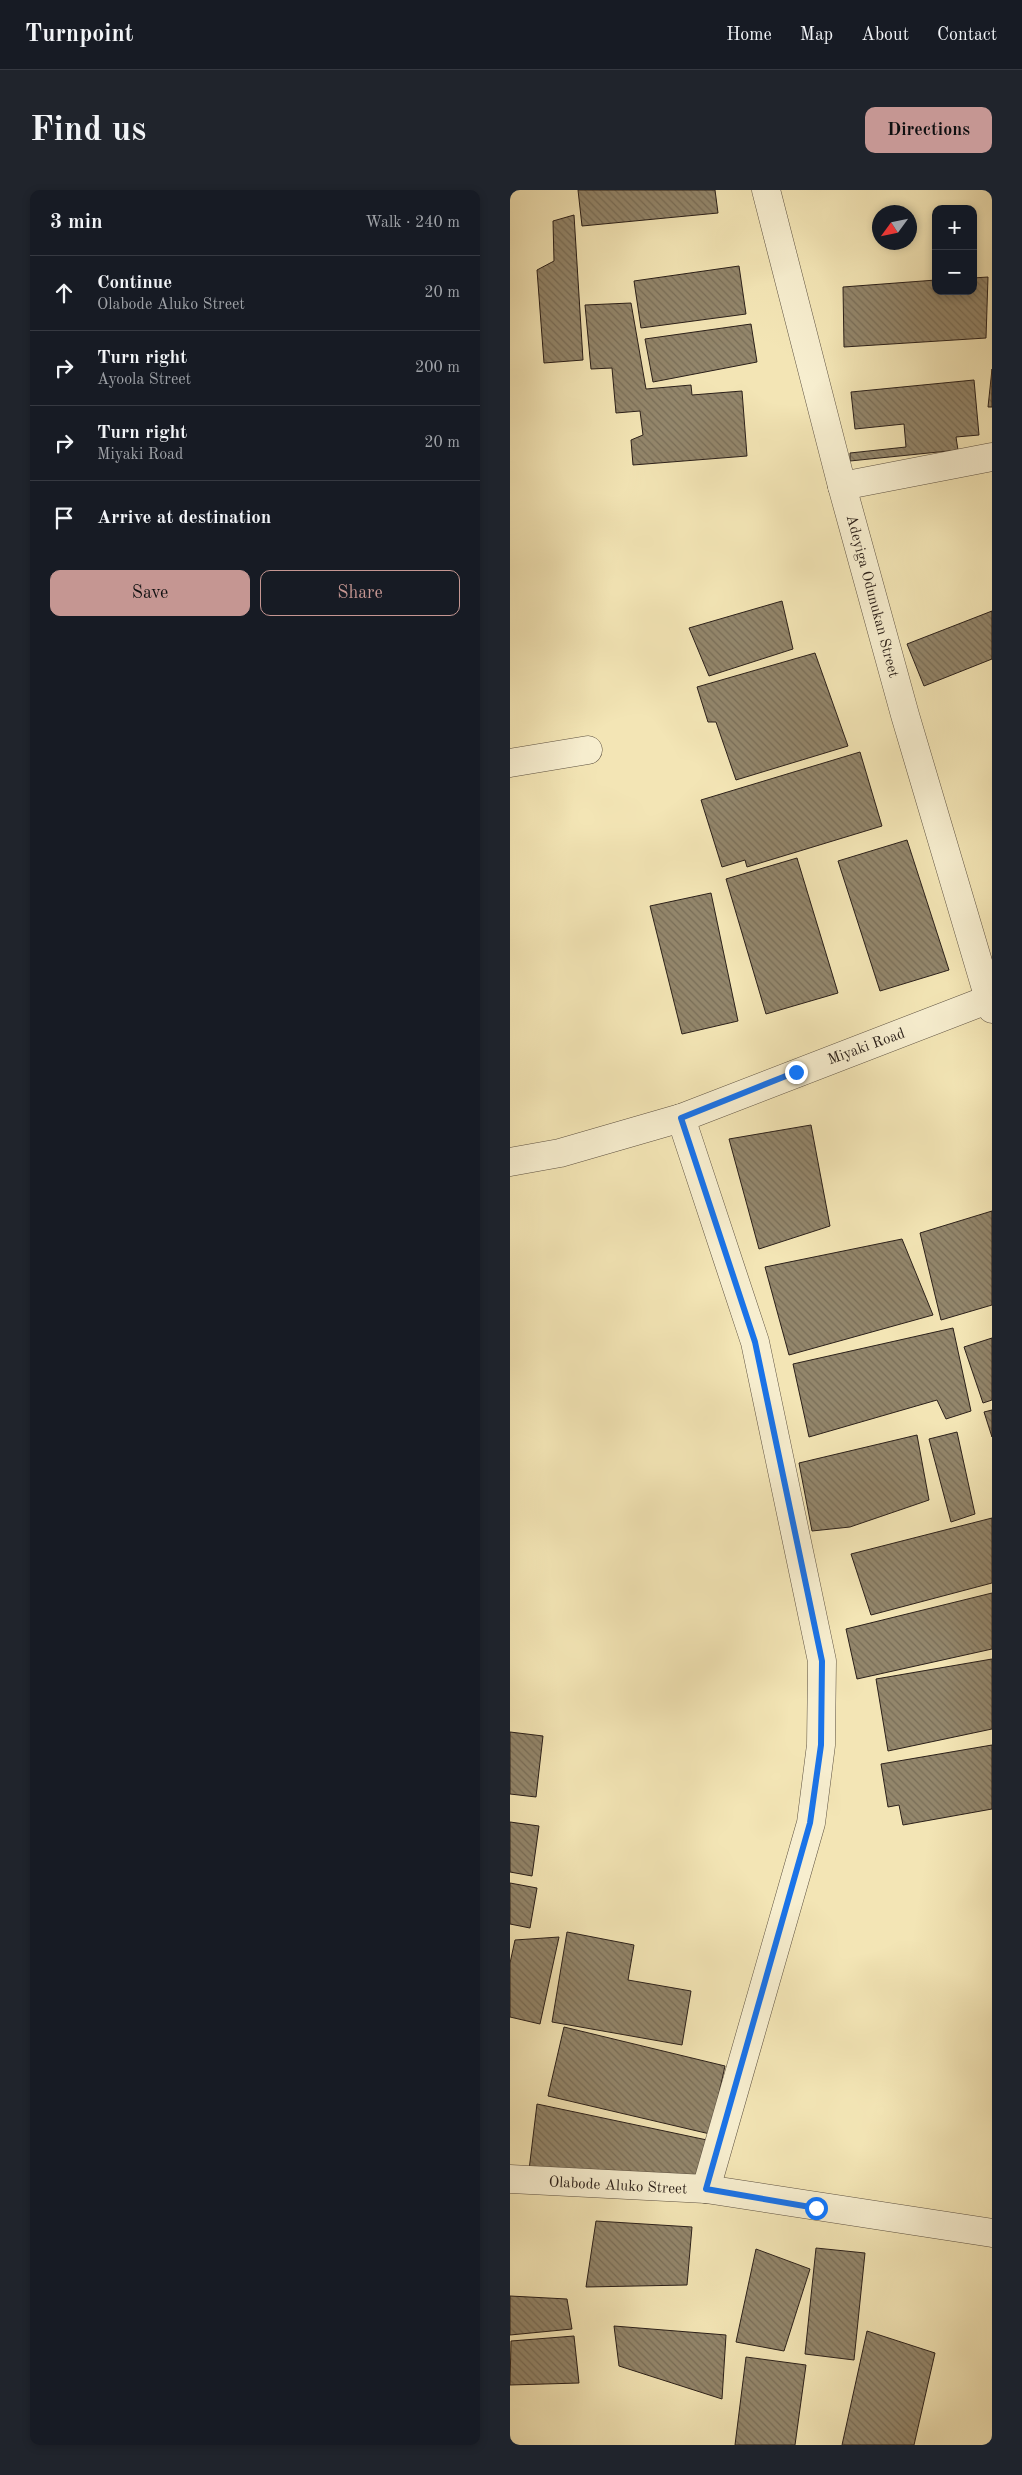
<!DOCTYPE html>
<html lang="en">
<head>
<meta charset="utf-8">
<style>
	body { margin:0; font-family:"Old Standard TT",serif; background:#20242c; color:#f1f3f6 }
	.controls { position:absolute; right:15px; top:15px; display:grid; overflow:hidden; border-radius:10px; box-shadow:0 2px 8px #0003 }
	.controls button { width:45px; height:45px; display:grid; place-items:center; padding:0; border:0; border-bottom:1px solid #363941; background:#171b24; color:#f1f3f6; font:25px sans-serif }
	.compass { position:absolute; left:362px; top:15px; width:45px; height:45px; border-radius:50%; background:#171b24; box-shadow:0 2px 8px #0003; rotate:237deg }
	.stop { position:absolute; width:15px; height:15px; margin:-11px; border:4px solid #1a73e8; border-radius:50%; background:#fff }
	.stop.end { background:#1a73e8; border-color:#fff; box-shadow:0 1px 5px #0008 }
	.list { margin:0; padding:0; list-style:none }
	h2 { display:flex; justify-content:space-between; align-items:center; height:65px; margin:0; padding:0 20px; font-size:21px }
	h2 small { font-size:16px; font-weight:400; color:#9ea1a6 }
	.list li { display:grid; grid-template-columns:32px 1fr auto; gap:15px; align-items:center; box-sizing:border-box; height:75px; padding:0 20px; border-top:1px solid #363941 }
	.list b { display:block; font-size:19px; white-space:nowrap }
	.list p { margin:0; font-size:16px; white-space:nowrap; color:#9ea1a6 }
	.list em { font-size:16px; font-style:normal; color:#9ea1a6 }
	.actions { display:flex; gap:10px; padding:15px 20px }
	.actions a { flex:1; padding:11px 0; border:1px solid #c59692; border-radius:10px; text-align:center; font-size:18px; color:#c59692 }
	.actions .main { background:#c59692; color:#111 }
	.icon { flex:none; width:28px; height:28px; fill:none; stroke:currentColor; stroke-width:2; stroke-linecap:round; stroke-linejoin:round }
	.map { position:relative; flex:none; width:482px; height:2255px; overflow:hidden; border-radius:10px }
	header { display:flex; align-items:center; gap:30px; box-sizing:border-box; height:70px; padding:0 25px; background:#171b24; border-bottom:1px solid #363941 }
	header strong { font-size:24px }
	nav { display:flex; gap:28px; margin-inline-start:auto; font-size:18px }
	.intro { display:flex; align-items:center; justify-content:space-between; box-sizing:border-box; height:120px; padding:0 30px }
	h1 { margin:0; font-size:35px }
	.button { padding:12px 22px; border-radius:10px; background:#c59692; color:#111; font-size:18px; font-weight:700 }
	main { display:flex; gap:30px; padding:0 30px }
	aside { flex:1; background:#171b24; border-radius:10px; box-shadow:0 2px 8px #0003 }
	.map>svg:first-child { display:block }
	.building { fill:url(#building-back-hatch); stroke:#2b201a }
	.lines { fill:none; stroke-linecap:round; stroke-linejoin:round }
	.minor-casing { stroke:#5d5141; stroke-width:29 }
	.tertiary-casing { stroke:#5d5141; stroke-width:29 }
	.minor { stroke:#f7eecf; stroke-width:28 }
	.tertiary { stroke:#f7eecf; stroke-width:28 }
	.route { stroke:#1a73e8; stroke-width:6 }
	.labels { text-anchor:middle; stroke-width:4.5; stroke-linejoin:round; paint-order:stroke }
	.street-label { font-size:15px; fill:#2b201a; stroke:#f7eecf }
</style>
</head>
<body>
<header>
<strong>Turnpoint</strong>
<nav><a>Home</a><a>Map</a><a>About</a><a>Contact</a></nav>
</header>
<div class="intro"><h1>Find us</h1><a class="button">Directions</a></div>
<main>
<aside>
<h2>3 min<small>Walk · 240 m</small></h2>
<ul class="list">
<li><svg class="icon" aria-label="ahead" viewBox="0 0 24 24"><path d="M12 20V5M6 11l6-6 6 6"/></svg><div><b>Continue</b><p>Olabode Aluko Street</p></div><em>20 m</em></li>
<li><svg class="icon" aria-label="right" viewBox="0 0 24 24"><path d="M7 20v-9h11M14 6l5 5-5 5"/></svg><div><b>Turn right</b><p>Ayoola Street</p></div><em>200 m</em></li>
<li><svg class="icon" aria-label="right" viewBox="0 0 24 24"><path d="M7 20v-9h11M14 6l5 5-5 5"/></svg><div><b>Turn right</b><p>Miyaki Road</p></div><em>20 m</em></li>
<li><svg class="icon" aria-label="arrive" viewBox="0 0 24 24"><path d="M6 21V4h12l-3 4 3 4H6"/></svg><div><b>Arrive at destination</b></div></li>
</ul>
<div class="actions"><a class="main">Save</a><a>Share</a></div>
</aside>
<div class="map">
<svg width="482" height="2255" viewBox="0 0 482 2255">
	<defs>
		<pattern id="building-back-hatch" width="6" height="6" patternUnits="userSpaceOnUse" patternTransform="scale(1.25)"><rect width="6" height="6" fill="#93866b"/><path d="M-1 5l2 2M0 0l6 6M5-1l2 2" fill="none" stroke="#786d57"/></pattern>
	</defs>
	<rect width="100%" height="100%" fill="#f3e5b5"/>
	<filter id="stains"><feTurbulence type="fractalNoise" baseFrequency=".004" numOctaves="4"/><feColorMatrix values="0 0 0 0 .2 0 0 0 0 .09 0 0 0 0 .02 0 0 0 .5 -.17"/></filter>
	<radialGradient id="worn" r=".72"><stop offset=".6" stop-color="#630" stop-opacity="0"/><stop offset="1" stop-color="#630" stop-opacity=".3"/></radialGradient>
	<!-- building -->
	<g class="building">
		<polygon points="68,0 205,0 208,23 72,36"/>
		<polygon points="64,25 73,170 34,173 27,80 44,71 43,31"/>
		<polygon points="229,76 236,124 131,138 124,91"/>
		<polygon points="478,87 476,148 334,157 333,97 426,90 426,101 463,101 463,88"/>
		<polygon points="121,113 136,199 181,195 182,205 232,201 237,266 123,275 121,250 133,245 130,221 106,223 102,178 81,179 75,115"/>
		<polygon points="241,134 247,172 143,192 135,149"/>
		<polygon points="482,179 482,217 478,217"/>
		<polygon points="464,190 469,245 446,247 448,260 340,271 340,263 396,257 394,234 345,239 341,202"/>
		<polygon points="272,411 283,459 199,486 179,438"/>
		<polygon points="482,421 482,469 414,496 397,454"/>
		<polygon points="305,463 338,556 226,590 206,532 198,532 187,497"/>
		<polygon points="350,562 372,636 237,677 235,670 212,677 191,610"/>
		<polygon points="397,650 439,780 370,801 328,671"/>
		<polygon points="287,668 328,803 256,824 216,689"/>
		<polygon points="201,703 228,831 172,844 140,716"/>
		<polygon points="301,935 320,1036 249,1059 219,949"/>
		<polygon points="482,1021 482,1115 431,1130 410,1043"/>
		<polygon points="392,1049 423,1125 279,1165 255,1077"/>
		<polygon points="443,1138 461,1221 436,1229 427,1210 299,1247 283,1174"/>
		<polygon points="482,1148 482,1210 473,1213 454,1157"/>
		<polygon points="482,1220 482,1247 474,1222"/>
		<polygon points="447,1242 465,1324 441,1332 419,1249"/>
		<polygon points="407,1245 419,1310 340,1337 302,1341 289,1273"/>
		<polygon points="482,1328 482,1393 361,1425 341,1364"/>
		<polygon points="482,1403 482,1459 347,1489 336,1439"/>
		<polygon points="482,1469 482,1539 378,1561 366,1489"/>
		<polygon points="0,1542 33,1546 26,1607 0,1604"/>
		<polygon points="482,1555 482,1619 393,1635 389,1615 378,1617 371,1574"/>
		<polygon points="0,1632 29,1636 22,1686 0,1682"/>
		<polygon points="0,1693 27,1698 20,1738 0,1734"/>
		<polygon points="57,1742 124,1755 118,1790 181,1801 172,1855 42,1832"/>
		<polygon points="49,1747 30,1834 0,1827 0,1773 5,1750"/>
		<polygon points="54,1837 215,1876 200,1944 38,1906"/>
		<polygon points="27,1914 197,1950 187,1990 19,1980"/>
		<polygon points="86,2031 182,2037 177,2095 76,2097"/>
		<polygon points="306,2058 355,2063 344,2170 295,2164"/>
		<polygon points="246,2059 300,2079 274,2161 226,2152"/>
		<polygon points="0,2106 57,2109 62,2139 0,2145"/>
		<polygon points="104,2136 216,2145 212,2209 109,2176"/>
		<polygon points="357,2141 425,2163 404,2255 332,2255"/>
		<polygon points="64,2146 69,2193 0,2195 1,2151"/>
		<polygon points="236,2167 296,2175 285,2255 225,2255"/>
	</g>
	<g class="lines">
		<!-- minor casing -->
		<g class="minor-casing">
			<g id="minor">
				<polyline points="256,0 332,296 395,525 482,819"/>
				<polyline points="332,296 482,267"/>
				<polyline points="0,573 78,560"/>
				<polyline points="171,928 245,1152 312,1471 311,1555 301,1633 196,1999"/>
				<polyline points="0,1989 196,1999 482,2043"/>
			</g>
		</g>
		<!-- tertiary casing -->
		<g class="tertiary-casing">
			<polyline id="tertiary" points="0,972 50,963 171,928 482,808"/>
		</g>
		<!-- minor -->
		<use href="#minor" class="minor"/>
		<!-- tertiary -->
		<use href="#tertiary" class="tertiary"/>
	</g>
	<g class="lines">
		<!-- route -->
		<polyline class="route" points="286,882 171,928 245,1152 312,1471 311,1555 300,1633 196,1999 306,2018"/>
	</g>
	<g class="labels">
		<!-- street labels -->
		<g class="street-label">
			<text transform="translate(363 406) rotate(75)" y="5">Adeyiga Odunukan Street</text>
			<text transform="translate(356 856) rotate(-20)" y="5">Miyaki Road</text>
			<text transform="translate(108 1995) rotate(3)" y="5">Olabode Aluko Street</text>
		</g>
	</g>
	<rect width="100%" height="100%" filter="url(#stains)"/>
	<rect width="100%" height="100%" fill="url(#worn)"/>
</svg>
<div class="controls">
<button>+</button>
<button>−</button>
</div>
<svg class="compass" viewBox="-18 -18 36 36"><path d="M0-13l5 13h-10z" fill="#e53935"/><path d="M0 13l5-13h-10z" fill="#9ea1a6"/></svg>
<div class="stop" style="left:306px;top:2018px"></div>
<div class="stop end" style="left:286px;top:882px"></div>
</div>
</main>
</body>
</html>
